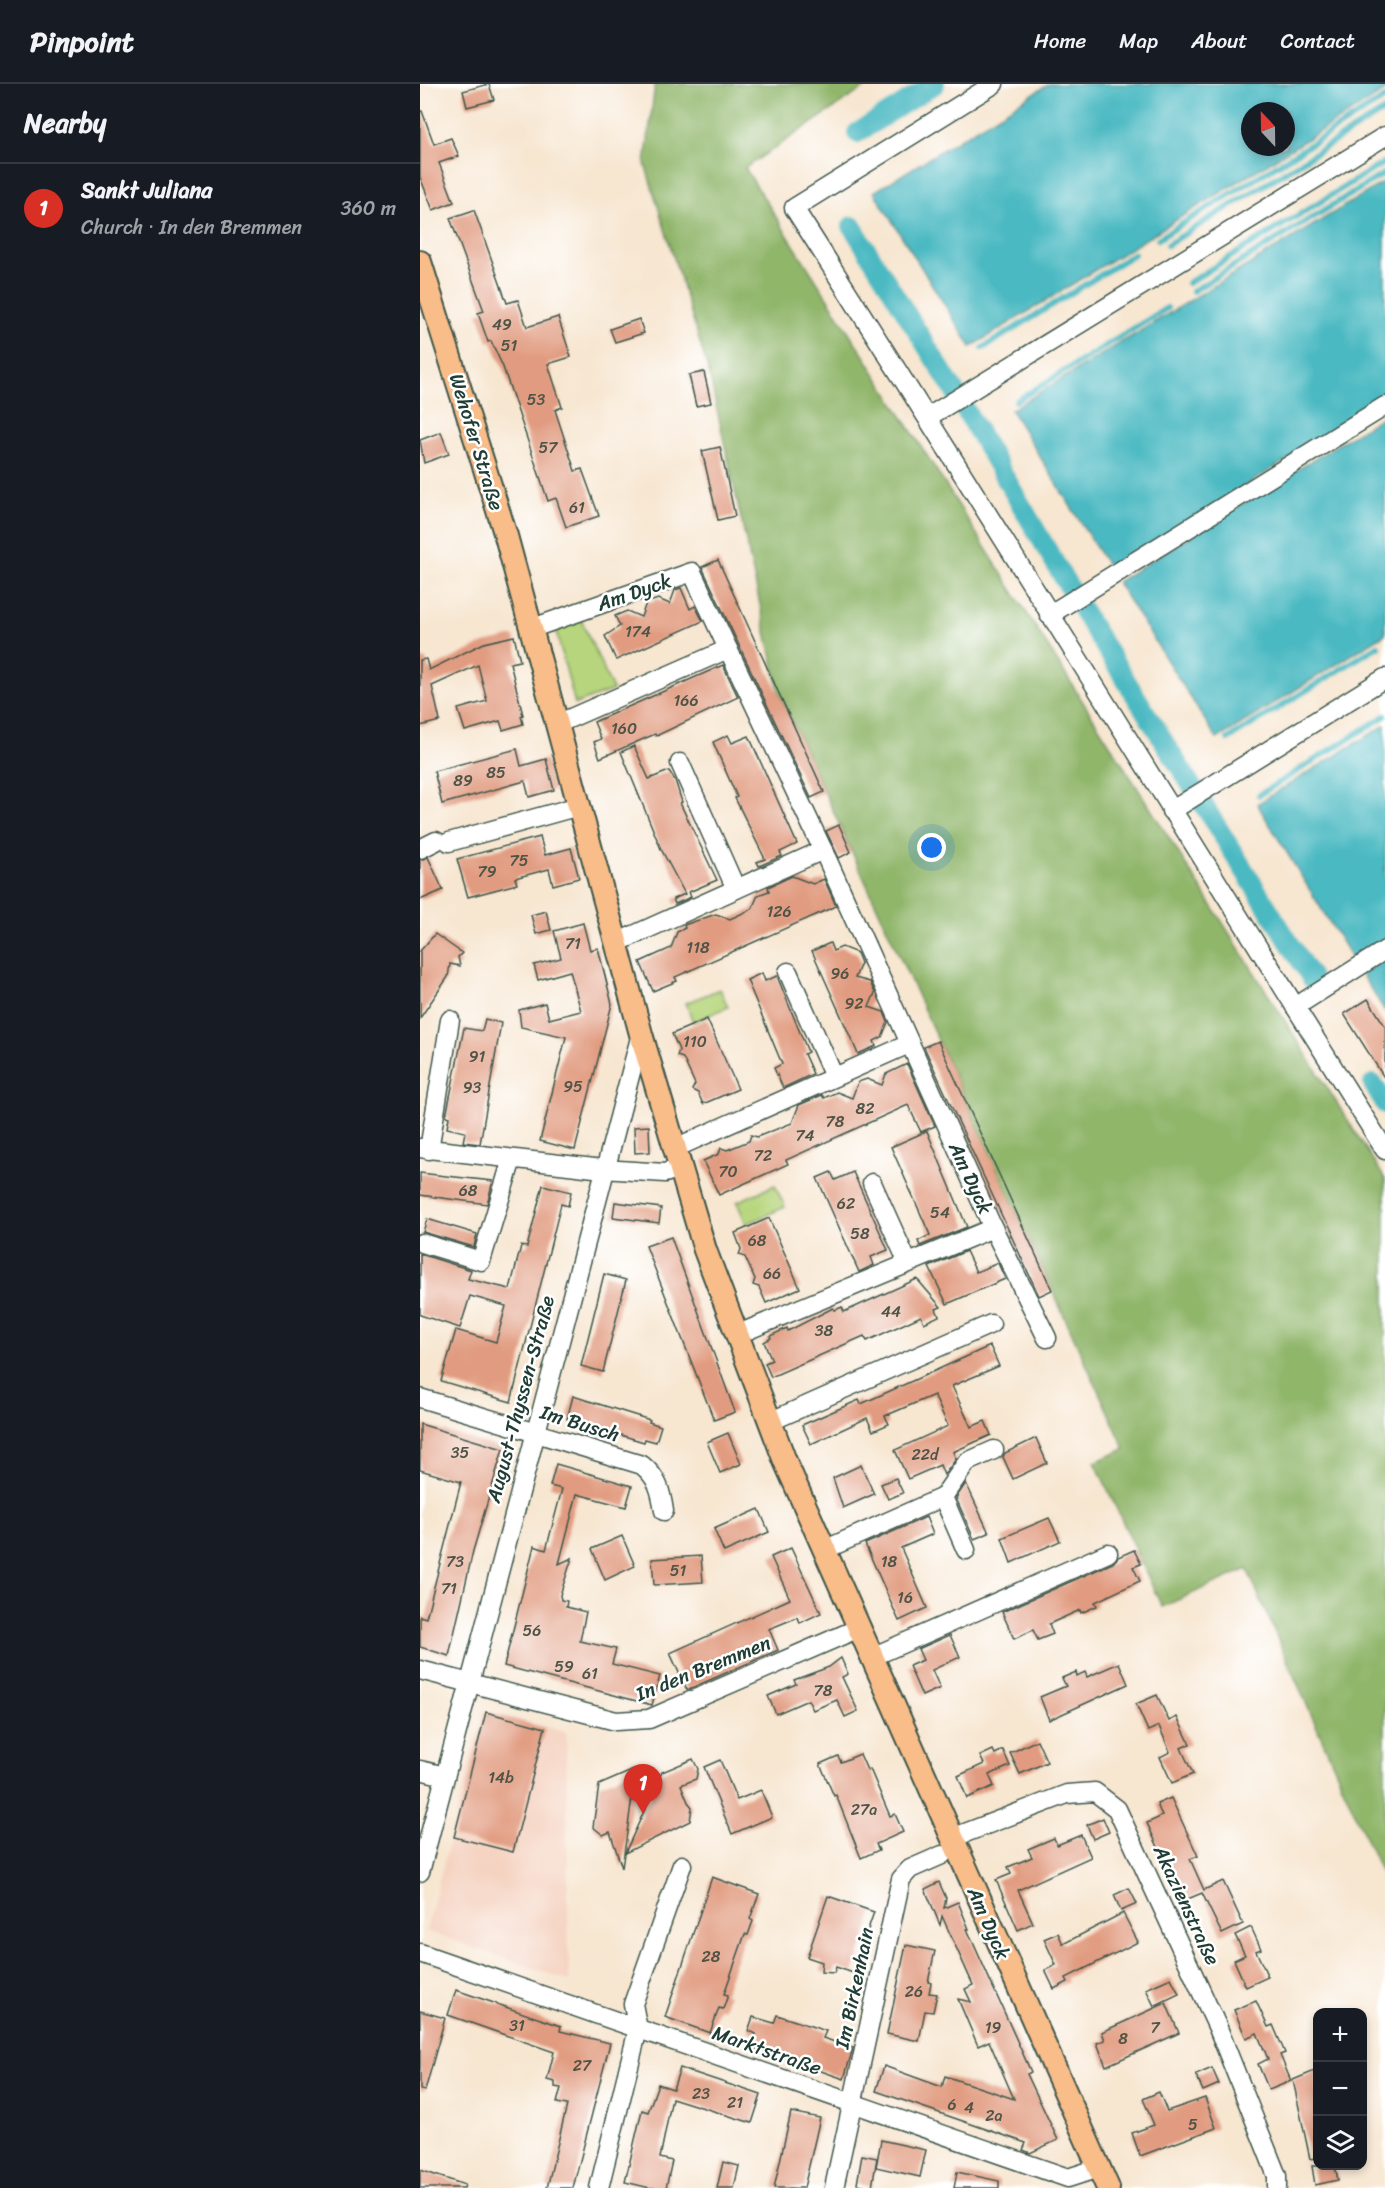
<!DOCTYPE html>
<html lang="en">
<head>
<meta charset="utf-8">
<style>
	body { margin:0; font-family:Sriracha,sans-serif; background:#242831; color:#f1f3f6 }
	.controls { position:absolute; right:18px; bottom:18px; display:grid; overflow:hidden; border-radius:12px; box-shadow:0 3px 9px #0003 }
	.controls button { width:54px; height:54px; display:grid; place-items:center; padding:0; border:0; border-bottom:2px solid #363941; background:#171b24; color:#f1f3f6; font:30px sans-serif }
	.compass { position:absolute; left:821px; top:18px; width:54px; height:54px; border-radius:50%; background:#171b24; box-shadow:0 3px 9px #0003; rotate:338deg }
	.you { position:absolute; left:512px; top:764px; width:21px; height:21px; margin:-15px; border:4px solid #fff; border-radius:50%; background:#1a73e8; box-shadow:0 0 0 9px #1a73e833 }
	.badge { display:grid; place-items:center; width:39px; height:39px; border-radius:50%; background:#d93025; color:#fff; font-size:20px; font-weight:700 }
	.pin { position:absolute; translate:-50% -50px; filter:drop-shadow(0 2px 3px #0008) }
	.pin::after { content:''; position:absolute; top:32px; width:21px; height:18px; background:inherit; clip-path:polygon(0 0,100% 0,50% 100%) }
	.list { margin:0; padding:0; list-style:none }
	h2 { display:flex; justify-content:space-between; align-items:center; height:78px; margin:0; padding:0 24px; font-size:26px }
	h2 small { font-size:20px; font-weight:400; color:#9ea1a6 }
	.list li { display:grid; grid-template-columns:39px 1fr auto; gap:18px; align-items:center; box-sizing:border-box; height:90px; padding:0 24px; border-top:2px solid #363941 }
	.list b { display:block; font-size:22px; white-space:nowrap }
	.list p { margin:0; font-size:20px; white-space:nowrap; color:#9ea1a6 }
	.list em { font-size:20px; font-style:normal; color:#9ea1a6 }
	.icon { flex:none; width:33px; height:33px; fill:none; stroke:currentColor; stroke-width:2; stroke-linecap:round; stroke-linejoin:round }
	.map { position:relative; flex:none; width:965px; height:2104px; overflow:hidden }
	header { display:flex; align-items:center; gap:36px; box-sizing:border-box; height:84px; padding:0 30px; background:#171b24; border-bottom:2px solid #363941 }
	header strong { font-size:28px }
	nav { display:flex; gap:33px; margin-inline-start:auto; font-size:21px }
	main { display:flex }
	aside { flex:1; background:#171b24 }
	.map>svg:first-child { display:block }
	.built { fill:#f5d3c1 }
	.green { fill:#b6d57b; stroke:#6a8958; stroke-width:1.5 }
	.forest { fill:#90b66b; stroke:#587a50; stroke-width:1.5 }
	.water { fill:#4bb9c2; stroke:#357b7b; stroke-width:1.5; fill-rule:evenodd }
	.lines { fill:none; stroke-linecap:round; stroke-linejoin:round }
	.stream { stroke:#4bb9c2; stroke-width:6 }
	.canal { stroke:#4bb9c2; stroke-width:20 }
	.building { fill:#e19b80 }
	.minor-casing { stroke:#3f564b; stroke-width:21 }
	.major-casing { stroke:#3f564b; stroke-width:26 }
	.minor { stroke:#fff; stroke-width:18 }
	.major { stroke:#f8bd88; stroke-width:22 }
	.labels { text-anchor:middle; stroke-width:5; stroke-linejoin:round; paint-order:stroke }
	.number-label { font-size:16px; fill:#505447 }
	.street-label { font-size:20px; fill:#1f3d34; stroke:#fff }
</style>
</head>
<body>
<header>
<strong>Pinpoint</strong>
<nav><a>Home</a><a>Map</a><a>About</a><a>Contact</a></nav>
</header>
<main>
<aside>
<h2>Nearby<small></small></h2>
<ul class="list">
<li><span class="badge">1</span><div><b>Sankt Juliana</b><p>Church · In den Bremmen</p></div><em>360 m</em></li>
</ul>
</aside>
<div class="map">
<svg width="965" height="2104" viewBox="0 0 965 2104">
	<rect width="100%" height="100%" fill="#fff"/>
	<filter id="ink" filterUnits="userSpaceOnUse"><feTurbulence type="fractalNoise" baseFrequency=".0167" numOctaves="2"/><feDisplacementMap in="SourceGraphic" scale="12" xChannelSelector="R" yChannelSelector="G"/><feConvolveMatrix kernelMatrix="1 2 1 2 8 2 1 2 1" color-interpolation-filters="sRGB"/></filter>
	<filter id="wash" filterUnits="userSpaceOnUse"><feTurbulence type="fractalNoise" baseFrequency=".008" numOctaves="4" result="noise"/><feDisplacementMap in="SourceGraphic" scale="24" xChannelSelector="R" yChannelSelector="G"/><feGaussianBlur stdDeviation="1.35" result="paint"/><feColorMatrix in="noise" values="0 0 0 0 0 0 0 0 0 0 0 0 0 0 0 0 0 1.4 0 .05"/><feComposite in="paint" operator="in"/></filter>
	<g filter="url(#wash)">
		<rect width="100%" height="100%" fill="#f7e6d0"/>
		<!-- built -->
		<polygon class="built" points="63,1627 146,1648 149,1897 6,1847"/>
		<!-- green -->
		<g class="green">
			<polygon points="159,531 193,606 155,620 134,539"/>
			<polygon points="300,905 308,923 273,938 266,919"/>
			<polygon points="355,1101 365,1123 326,1140 317,1118"/>
		</g>
		<!-- forest -->
		<polygon class="forest" points="235,0 450,0 325,84 965,1095 965,1798 827,1485 742,1523 675,1378 705,1365 360,611 288,285 225,80"/>
		<!-- water -->
		<g class="water">
			<path d="M629 0H965V7L551 263 454 108ZM830 27H866V63H830Z"/>
			<polygon points="965,97 965,315 690,486 591,326"/>
			<polygon points="965,331 965,550 797,655 697,498"/>
			<polygon points="965,641 965,858 934,878 837,720"/>
			<polygon points="965,875 965,927 941,890"/>
		</g>
		<g class="lines">
			<!-- stream -->
			<g class="stream">
				<polyline points="738,155 965,14"/>
				<polyline points="747,161 965,26"/>
				<polyline points="768,199 965,78"/>
				<polyline points="773,207 965,89"/>
				<polyline points="563,264 714,170"/>
				<polyline points="596,317 747,224"/>
				<polyline points="808,655 958,562"/>
				<polyline points="839,711 965,632"/>
			</g>
			<!-- canal -->
			<g class="canal">
				<polyline points="437,49 515,0"/>
				<polyline points="432,142 535,308 670,539 892,895"/>
				<polyline points="953,1000 965,1020"/>
			</g>
		</g>
		<g id="blocks">
			<!-- building -->
			<g class="building">
				<polygon points="69,0 74,16 47,23 43,7"/>
				<polygon points="0,27 2,27 14,60 31,54 39,72 19,79 34,118 13,126 0,93"/>
				<polygon points="54,126 87,219 98,216 107,243 138,233 151,273 128,280 142,323 135,326 155,387 162,385 179,432 146,443 136,414 128,417 83,283 71,257 68,258 58,229 64,227 30,134"/>
				<polygon points="219,235 224,249 195,258 190,245"/>
				<polygon points="284,288 291,319 276,322 269,291"/>
				<polygon points="21,348 29,370 4,379 0,356"/>
				<polygon points="300,363 315,432 298,436 282,367"/>
				<polygon points="298,476 404,708 391,714 282,483"/>
				<polygon points="261,504 270,525 275,522 283,537 196,576 185,552 200,542 195,532 207,527 221,533 226,519 238,515 250,520 255,506"/>
				<polygon points="94,552 100,577 90,579 103,631 101,632 103,640 83,646 80,637 45,647 38,625 67,617 58,581 12,602 20,637 0,642 0,576 6,575 9,586 64,559"/>
				<polygon points="303,581 318,613 236,652 235,650 180,674 174,658 181,655 174,638"/>
				<polygon points="308,651 312,659 329,652 377,760 360,768 362,772 339,782 337,778 345,775 315,714 317,713 293,658"/>
				<polygon points="214,662 229,695 249,687 255,696 262,718 260,719 297,796 269,808 271,813 255,820 253,815 265,810 241,765 201,668"/>
				<polygon points="97,665 101,682 126,675 134,706 109,713 105,697 22,720 14,687"/>
				<polygon points="419,741 431,768 419,774 406,747"/>
				<polygon points="120,753 125,771 151,764 159,794 133,801 129,785 95,794 97,800 48,813 37,775"/>
				<polygon points="8,773 23,806 0,816 0,776"/>
				<polygon points="372,792 393,800 404,795 416,822 255,893 257,897 233,907 220,878 251,864 257,848 265,844 264,841 296,830 310,835 332,825 338,811 349,807 348,803"/>
				<polygon points="126,827 131,846 116,850 111,831"/>
				<polygon points="163,839 170,866 178,864 192,920 155,1066 120,1057 146,953 101,943 99,926 125,919 129,935 161,927 150,887 118,896 114,881 141,874 134,847"/>
				<polygon points="15,850 42,869 38,873 40,882 30,880 28,893 0,934 0,867"/>
				<polygon points="410,859 413,867 422,863 437,869 441,879 435,894 450,898 455,909 449,923 464,928 468,938 462,953 454,957 456,962 438,970 392,867"/>
				<polygon points="342,889 345,897 357,892 388,968 384,970 393,990 363,1004 354,984 362,980 327,896"/>
				<polygon points="948,915 965,942 965,995 924,930"/>
				<polygon points="65,935 81,939 60,1060 43,1058 45,1048 27,1044 29,1033 26,1032 44,944 62,947"/>
				<polygon points="287,935 318,1005 283,1020 278,1009 272,1006 275,1000 263,974 257,972 259,966 252,950"/>
				<polygon points="518,957 632,1206 619,1212 504,963"/>
				<polygon points="487,980 515,1042 501,1048 488,1021 366,1076 368,1080 299,1111 283,1077 299,1070 301,1064 307,1066 329,1057 331,1051 337,1053 372,1039 379,1021 402,1011 404,1014 417,1008 432,1014 438,998 447,995 462,1001 466,990"/>
				<polygon points="229,1042 230,1068 215,1069 214,1043"/>
				<polygon points="507,1047 547,1143 500,1162 498,1157 510,1151 471,1063"/>
				<polygon points="411,1088 415,1096 433,1088 468,1166 451,1173 454,1181 439,1188 397,1094"/>
				<polygon points="0,1089 26,1092 73,1097 67,1120 0,1111"/>
				<polygon points="123,1101 151,1108 148,1122 141,1120 91,1318 21,1297 36,1246 76,1258 86,1222 50,1212 40,1244 0,1231 0,1170 51,1186 48,1195 90,1205 101,1162 107,1163"/>
				<polygon points="195,1118 241,1124 239,1139 193,1133"/>
				<polygon points="349,1134 380,1204 346,1219 339,1203 333,1201 335,1195 325,1173 319,1171 321,1165 315,1149"/>
				<polygon points="7,1135 57,1150 54,1163 3,1148"/>
				<polygon points="251,1153 315,1328 294,1336 226,1162"/>
				<polygon points="546,1167 556,1188 578,1179 585,1195 527,1220 509,1183"/>
				<polygon points="184,1190 206,1196 183,1288 161,1282"/>
				<polygon points="497,1195 521,1223 516,1225 519,1232 504,1239 501,1232 447,1257 444,1252 351,1293 345,1279 352,1276 344,1258 351,1254 350,1252 367,1244 368,1247 413,1224 415,1226 422,1223 424,1228"/>
				<polygon points="570,1262 579,1282 532,1302 551,1343 565,1337 571,1351 533,1368 536,1375 524,1391 520,1381 488,1395 475,1366 528,1342 514,1311 465,1332 469,1340 453,1347 447,1334 391,1360 382,1341 439,1316 441,1320"/>
				<polygon points="153,1312 230,1336 229,1338 241,1342 236,1358 225,1355 224,1358 147,1335"/>
				<polygon points="0,1340 83,1365 53,1467 29,1572 0,1563 0,1532 6,1534 41,1398 0,1386"/>
				<polygon points="308,1349 321,1380 300,1389 287,1358"/>
				<polygon points="616,1354 627,1379 593,1395 583,1373 585,1369"/>
				<polygon points="136,1380 212,1402 206,1423 157,1410 139,1480 152,1474 140,1511 141,1516 147,1517 146,1523 166,1528 160,1557 196,1565 192,1580 240,1592 232,1621 84,1582 114,1462 126,1466 142,1405 130,1402"/>
				<polygon points="441,1381 454,1410 423,1424 413,1394"/>
				<polygon points="476,1394 483,1409 468,1415 461,1400"/>
				<polygon points="546,1399 569,1449 554,1455 536,1414"/>
				<polygon points="339,1425 349,1448 304,1468 294,1445"/>
				<polygon points="506,1433 513,1450 481,1464 507,1524 479,1537 445,1460"/>
				<polygon points="629,1434 640,1457 591,1479 582,1454"/>
				<polygon points="202,1452 215,1482 185,1496 172,1465"/>
				<polygon points="371,1464 401,1529 380,1539 378,1533 349,1545 358,1566 267,1606 250,1569 370,1515 351,1473"/>
				<polygon points="714,1466 721,1480 713,1483 720,1497 675,1518 677,1522 661,1529 660,1526 629,1540 633,1550 618,1556 613,1546 594,1555 582,1528 693,1479 698,1473"/>
				<polygon points="281,1472 283,1498 234,1501 232,1475"/>
				<polygon points="530,1551 540,1573 512,1586 520,1604 502,1612 489,1582 503,1576 498,1565"/>
				<polygon points="421,1574 428,1590 422,1593 438,1627 425,1633 417,1616 393,1626 388,1616 356,1630 348,1612 376,1600 374,1596 409,1583"/>
				<polygon points="699,1579 708,1600 629,1636 620,1613 646,1602 642,1594 656,1588 657,1592 665,1588 667,1593"/>
				<polygon points="737,1611 749,1637 757,1633 770,1660 761,1664 773,1690 752,1699 740,1673 750,1668 739,1642 728,1647 716,1620"/>
				<polygon points="66,1628 125,1644 93,1768 34,1753"/>
				<polygon points="617,1656 627,1678 600,1690 590,1669"/>
				<polygon points="573,1666 575,1670 583,1666 590,1682 569,1691 574,1702 547,1714 538,1692 564,1680 560,1672"/>
				<polygon points="440,1670 447,1686 450,1685 470,1732 475,1730 483,1748 456,1760 459,1766 441,1774 416,1711 414,1712 400,1680 418,1672 421,1678"/>
				<polygon points="273,1675 278,1685 276,1695 261,1701 268,1718 272,1723 270,1737 205,1769 242,1688"/>
				<polygon points="300,1676 317,1716 341,1706 352,1733 312,1750 284,1683"/>
				<polygon points="216,1685 202,1784 190,1748 183,1751 173,1743 179,1701"/>
				<polygon points="751,1714 778,1772 770,1775 784,1806 803,1797 823,1840 802,1850 782,1809 763,1817 727,1739 742,1732 737,1720"/>
				<polygon points="683,1734 689,1748 673,1755 667,1741"/>
				<polygon points="661,1751 671,1773 598,1806 613,1839 598,1846 576,1796 591,1790 588,1783 612,1773 608,1765 634,1754 637,1761"/>
				<polygon points="292,1793 339,1810 330,1835 333,1837 328,1851 325,1850 304,1910 308,1911 303,1925 299,1924 290,1949 245,1933"/>
				<polygon points="519,1798 526,1814 524,1824 538,1818 549,1845 547,1845 611,1988 607,1990 638,2056 610,2069 603,2066 606,2059 456,2007 464,1982 522,2003 525,1992 594,2015 569,1957 558,1962 538,1915 551,1918 545,1905 553,1901 522,1832 520,1841 505,1805"/>
				<polygon points="709,1804 717,1820 701,1827 694,1811"/>
				<polygon points="408,1812 454,1828 433,1889 416,1883 414,1889 401,1888 402,1878 387,1873"/>
				<polygon points="703,1829 718,1858 646,1894 648,1898 634,1905 625,1886 636,1881 624,1855 638,1849 643,1860"/>
				<polygon points="831,1843 841,1865 836,1867 848,1893 826,1903 814,1876 825,1871 815,1851"/>
				<polygon points="486,1861 515,1867 508,1898 511,1899 509,1909 517,1910 513,1928 505,1927 499,1957 467,1950"/>
				<polygon points="751,1894 759,1910 734,1922 726,1905"/>
				<polygon points="36,1906 141,1942 140,1947 190,1959 153,2104 127,2104 147,2021 137,2019 141,2004 135,2003 135,1998 127,1996 134,1968 28,1931"/>
				<polygon points="836,1917 848,1943 853,1941 865,1969 860,1971 871,1997 849,2006 838,1980 848,1975 837,1949 826,1954 814,1926"/>
				<polygon points="746,1919 759,1949 686,1982 677,1959 685,1956 682,1948"/>
				<polygon points="0,1927 25,1934 5,2007 0,2006"/>
				<polygon points="357,1931 406,1947 403,1954 433,1964 424,1995 332,1963 336,1950 328,1947 333,1933 354,1939"/>
				<polygon points="260,1984 341,2011 332,2039 252,2014 240,2074 252,2077 246,2104 230,2104 205,2098 222,2026 228,2028 238,2000 253,2005"/>
				<polygon points="792,1984 799,2000 783,2007 776,1991"/>
				<polygon points="897,1986 897,2074 890,2075 873,1996"/>
				<polygon points="739,2008 747,2027 785,2014 796,2044 720,2072 712,2049 734,2041 723,2015"/>
				<polygon points="371,2028 400,2034 397,2047 384,2104 354,2104"/>
				<polygon points="461,2056 506,2066 500,2093 456,2083"/>
				<polygon points="442,2071 457,2074 452,2103 437,2100"/>
				<polygon points="303,2078 319,2082 314,2104 297,2104"/>
				<polygon points="892,2082 915,2082 918,2096 895,2101"/>
				<polygon points="0,2086 45,2101 44,2104 0,2104"/>
				<polygon points="537,2088 579,2097 579,2104 534,2104"/>
			</g>
		</g>
	</g>
	<g filter="url(#ink)">
		<use href="#blocks" fill-opacity="0" stroke="#3f564b" stroke-width="1.5"/>
		<g class="lines">
			<!-- minor casing -->
			<g class="minor-casing">
				<g id="minor">
					<path d="M574 0 374 124C574 436 768 753 965 1066"/>
					<polyline points="508,333 965,52"/>
					<polyline points="629,531 965,322"/>
					<polyline points="110,545 272,488 308,565"/>
					<polyline points="137,640 308,565 403,766 573,1144 316,1251"/>
					<polyline points="260,679 316,805"/>
					<polyline points="751,727 965,594"/>
					<polyline points="29,758 159,722"/>
					<polyline points="0,765 16,757"/>
					<polyline points="196,859 403,766"/>
					<polyline points="368,888 414,993"/>
					<polyline points="875,923 965,866"/>
					<polyline points="0,1064 183,1085 245,1089 260,1084"/>
					<polyline points="253,1065 489,960"/>
					<polyline points="9,1066 30,936"/>
					<polyline points="452,1099 488,1179"/>
					<polyline points="573,1144 627,1254"/>
					<polyline points="2,1159 61,1177 92,1075"/>
					<path d="M0 1314 222 1381C238 1394 241 1407 244 1427"/>
					<polyline points="349,1338 571,1240"/>
					<polyline points="523,1413 546,1466"/>
					<polyline points="404,1466 523,1413 547,1378 574,1366"/>
					<polyline points="452,1573 688,1469"/>
					<polyline points="0,1586 196,1637 229,1635 439,1544"/>
					<polyline points="0,1686 25,1692"/>
					<polyline points="532,1754 647,1710 675,1708 697,1725 798,1944 857,2092 857,2104"/>
					<polyline points="0,1788 221,950"/>
					<polyline points="0,1869 648,2094 679,2084"/>
					<polyline points="179,2104 218,1945 213,1920 262,1781"/>
					<polyline points="414,2104 481,1795 490,1785 522,1771"/>
				</g>
			</g>
			<!-- major casing -->
			<g class="major-casing">
				<polyline id="major" points="0,178 86,452 221,950 285,1166 365,1377 688,2104"/>
			</g>
			<!-- minor -->
			<use href="#minor" class="minor"/>
			<!-- major -->
			<use href="#major" class="major"/>
		</g>
	</g>
	<g class="labels">
		<!-- number labels -->
		<g class="number-label">
			<text x="82" y="246">49</text>
			<text x="89" y="267">51</text>
			<text x="116" y="321">53</text>
			<text x="128" y="369">57</text>
			<text x="157" y="429">61</text>
			<text x="218" y="553">174</text>
			<text x="266" y="622">166</text>
			<text x="204" y="650">160</text>
			<text x="76" y="694">85</text>
			<text x="43" y="702">89</text>
			<text x="99" y="782">75</text>
			<text x="67" y="793">79</text>
			<text x="359" y="833">126</text>
			<text x="153" y="865">71</text>
			<text x="278" y="869">118</text>
			<text x="420" y="895">96</text>
			<text x="434" y="925">92</text>
			<text x="275" y="963">110</text>
			<text x="57" y="978">91</text>
			<text x="153" y="1008">95</text>
			<text x="52" y="1009">93</text>
			<text x="445" y="1030">82</text>
			<text x="415" y="1043">78</text>
			<text x="385" y="1057">74</text>
			<text x="343" y="1077">72</text>
			<text x="308" y="1093">70</text>
			<text x="48" y="1112">68</text>
			<text x="426" y="1125">62</text>
			<text x="520" y="1134">54</text>
			<text x="440" y="1155">58</text>
			<text x="337" y="1162">68</text>
			<text x="352" y="1195">66</text>
			<text x="471" y="1233">44</text>
			<text x="404" y="1252">38</text>
			<text x="40" y="1374">35</text>
			<text x="505" y="1376">22d</text>
			<text x="35" y="1483">73</text>
			<text x="469" y="1483">18</text>
			<text x="258" y="1492">51</text>
			<text x="29" y="1510">71</text>
			<text x="485" y="1519">16</text>
			<text x="112" y="1552">56</text>
			<text x="144" y="1588">59</text>
			<text x="170" y="1595">61</text>
			<text x="403" y="1612">78</text>
			<text x="81" y="1699">14b</text>
			<text x="444" y="1731">27a</text>
			<text x="291" y="1878">28</text>
			<text x="494" y="1913">26</text>
			<text x="97" y="1947">31</text>
			<text x="573" y="1949">19</text>
			<text x="735" y="1949">7</text>
			<text x="703" y="1960">8</text>
			<text x="162" y="1987">27</text>
			<text x="281" y="2015">23</text>
			<text x="315" y="2024">21</text>
			<text x="532" y="2026">6</text>
			<text x="549" y="2029">4</text>
			<text x="574" y="2037">2a</text>
			<text x="773" y="2046">5</text>
		</g>
		<!-- street labels -->
		<g class="street-label">
			<text transform="translate(57 358) rotate(73)" y="7">Wehofer Straße</text>
			<text transform="translate(214 508) rotate(-19)" y="7">Am Dyck</text>
			<text transform="translate(551 1094) rotate(65)" y="7">Am Dyck</text>
			<text transform="translate(100 1315) rotate(-75)" y="7">August-Thyssen-Straße</text>
			<text transform="translate(160 1339) rotate(17)" y="7">Im Busch</text>
			<text transform="translate(283 1584) rotate(-22)" y="7">In den Bremmen</text>
			<text transform="translate(767 1821) rotate(65)" y="7">Akazienstraße</text>
			<text transform="translate(569 1839) rotate(66)" y="7">Am Dyck</text>
			<text transform="translate(434 1904) rotate(-78)" y="7">Im Birkenhain</text>
			<text transform="translate(347 1966) rotate(19)" y="7">Marktstraße</text>
		</g>
	</g>
</svg>
<div class="controls">
<button>+</button>
<button>−</button>
<button><svg class="icon" aria-label="layers" viewBox="0 0 24 24"><path d="M12 4l9 5-9 5-9-5zM3 14l9 5 9-5"/></svg></button>
</div>
<svg class="compass" viewBox="-18 -18 36 36"><path d="M0-13l5 13h-10z" fill="#e53935"/><path d="M0 13l5-13h-10z" fill="#9ea1a6"/></svg>
<div class="you"></div>
<div class="pin badge" style="left:223px;top:1730px">1</div>
</div>
</main>
</body>
</html>
